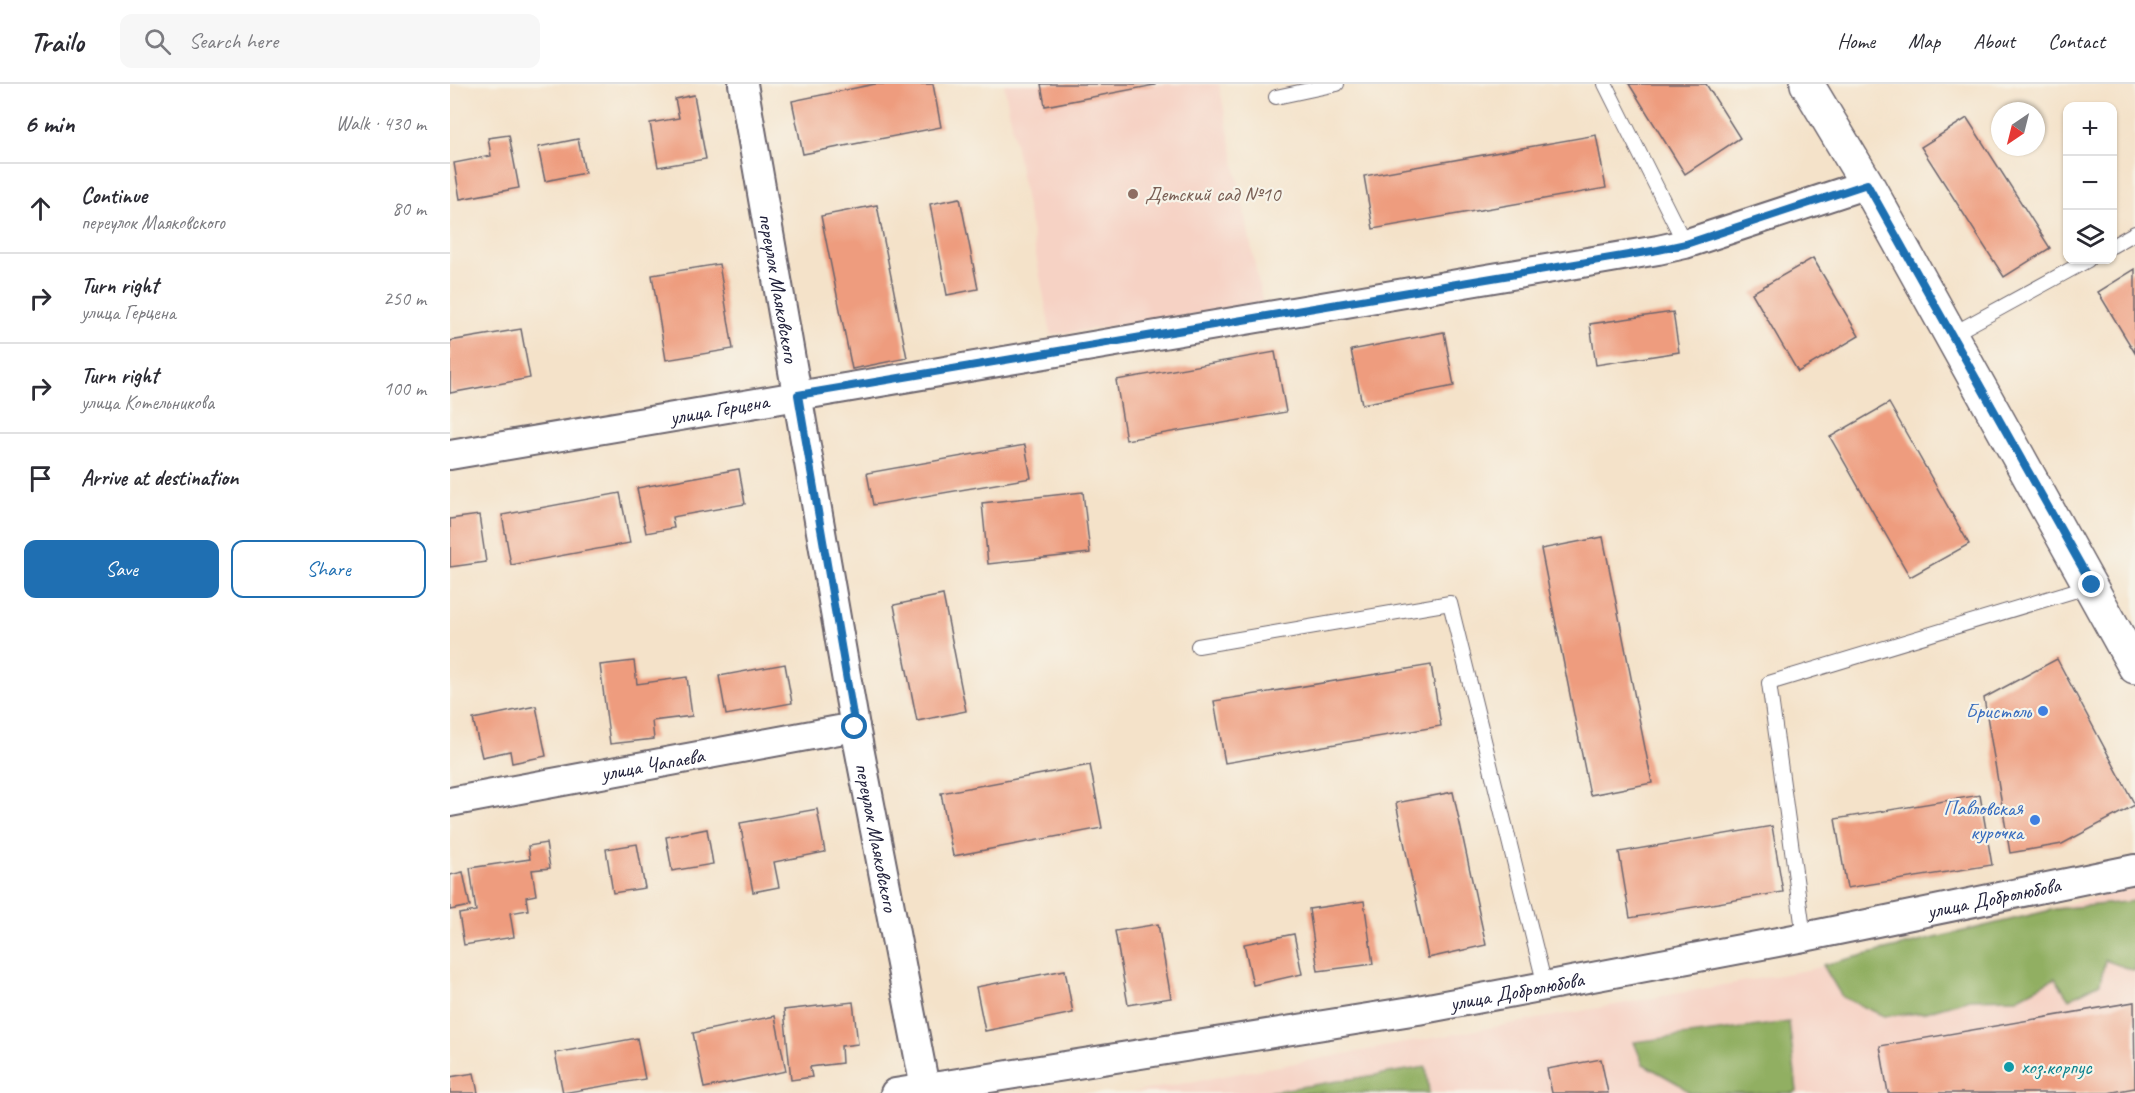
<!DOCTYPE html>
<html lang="en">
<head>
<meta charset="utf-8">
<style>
	body { margin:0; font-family:Caveat,sans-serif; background:#f7f7f7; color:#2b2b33 }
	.controls { position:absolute; right:18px; top:18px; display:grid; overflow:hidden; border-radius:12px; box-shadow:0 2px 4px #0004 }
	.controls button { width:54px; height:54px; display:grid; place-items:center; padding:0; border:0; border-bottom:2px solid #e1e1e2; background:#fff; color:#2b2b33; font:30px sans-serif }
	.compass { position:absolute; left:1541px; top:18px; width:54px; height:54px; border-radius:50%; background:#fff; box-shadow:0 2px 4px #0004; rotate:215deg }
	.stop { position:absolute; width:18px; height:18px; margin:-14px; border:4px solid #1f6fb2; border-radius:50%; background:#fff }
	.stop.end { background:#1f6fb2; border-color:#fff; box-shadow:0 2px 6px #0008 }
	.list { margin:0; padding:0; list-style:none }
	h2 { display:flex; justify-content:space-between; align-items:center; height:78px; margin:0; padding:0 24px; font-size:26px }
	h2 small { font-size:20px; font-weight:400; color:#7c7c81 }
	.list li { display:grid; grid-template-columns:39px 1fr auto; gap:18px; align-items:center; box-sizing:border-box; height:90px; padding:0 24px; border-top:2px solid #e1e1e2 }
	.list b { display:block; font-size:22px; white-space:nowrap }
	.list p { margin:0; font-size:20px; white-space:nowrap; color:#7c7c81 }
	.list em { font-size:20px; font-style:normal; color:#7c7c81 }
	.actions { display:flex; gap:12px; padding:18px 24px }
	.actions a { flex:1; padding:14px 0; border:2px solid #1f6fb2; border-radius:12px; text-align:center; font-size:21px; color:#1f6fb2 }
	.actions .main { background:#1f6fb2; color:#fff }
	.icon { flex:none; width:33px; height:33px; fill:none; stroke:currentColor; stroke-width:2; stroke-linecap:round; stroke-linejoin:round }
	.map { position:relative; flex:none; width:1685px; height:1009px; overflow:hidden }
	header { display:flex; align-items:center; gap:36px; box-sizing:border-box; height:84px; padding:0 30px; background:#fff; border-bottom:2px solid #e1e1e2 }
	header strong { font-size:28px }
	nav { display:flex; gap:33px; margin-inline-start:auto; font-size:21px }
	.search { width:420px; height:54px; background:#f7f7f7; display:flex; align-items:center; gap:15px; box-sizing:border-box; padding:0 21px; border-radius:12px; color:#7c7c81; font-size:22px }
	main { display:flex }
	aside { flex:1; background:#fff }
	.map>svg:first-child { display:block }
	.built { fill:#f6d2c4 }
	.forest { fill:#91af62; stroke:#5a684e; stroke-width:1.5 }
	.building { fill:#ee9c7e }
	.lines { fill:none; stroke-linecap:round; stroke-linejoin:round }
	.service-casing { stroke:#6c656d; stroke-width:16 }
	.minor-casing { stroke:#6c656d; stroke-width:32 }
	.tertiary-casing { stroke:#6c656d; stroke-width:36 }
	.service { stroke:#fff; stroke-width:14 }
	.minor { stroke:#fff; stroke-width:28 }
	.tertiary { stroke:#fff; stroke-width:33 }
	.route { stroke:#1f6fb2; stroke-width:8 }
	.education-dot { fill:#8d6e63; stroke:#f7f3e8; stroke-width:2 }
	.shop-dot { fill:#3f7fe0; stroke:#f7f3e8; stroke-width:2 }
	.culture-dot { fill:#0f9aa8; stroke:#f7f3e8; stroke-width:2 }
	.labels { text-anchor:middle; stroke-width:4.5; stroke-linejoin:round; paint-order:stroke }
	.education-label { font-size:21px; fill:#785e54; stroke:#f7f3e8; text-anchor:start }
	.street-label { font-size:21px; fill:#22223b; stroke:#f7f3e8 }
	.shop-label { font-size:21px; fill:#366cbe; stroke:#f7f3e8; text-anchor:end }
	.culture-label { font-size:21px; fill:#0d838f; stroke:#f7f3e8; text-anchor:start }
</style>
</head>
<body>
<header>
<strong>Trailo</strong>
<div class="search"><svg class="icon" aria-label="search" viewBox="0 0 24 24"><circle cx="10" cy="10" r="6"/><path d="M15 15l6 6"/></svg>Search here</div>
<nav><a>Home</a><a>Map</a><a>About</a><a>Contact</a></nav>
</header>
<main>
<aside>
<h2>6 min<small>Walk · 430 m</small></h2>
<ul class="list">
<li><svg class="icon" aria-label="ahead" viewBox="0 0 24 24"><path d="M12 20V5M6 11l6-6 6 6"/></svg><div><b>Continue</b><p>переулок Маяковского</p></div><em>80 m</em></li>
<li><svg class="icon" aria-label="right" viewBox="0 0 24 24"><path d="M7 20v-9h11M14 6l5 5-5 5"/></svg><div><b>Turn right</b><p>улица Герцена</p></div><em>250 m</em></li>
<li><svg class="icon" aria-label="right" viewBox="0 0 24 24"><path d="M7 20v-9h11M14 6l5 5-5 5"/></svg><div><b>Turn right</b><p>улица Котельникова</p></div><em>100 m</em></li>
<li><svg class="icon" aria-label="arrive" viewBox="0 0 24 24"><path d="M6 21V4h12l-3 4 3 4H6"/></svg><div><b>Arrive at destination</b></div></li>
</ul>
<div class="actions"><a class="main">Save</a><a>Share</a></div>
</aside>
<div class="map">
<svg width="1685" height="1009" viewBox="0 0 1685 1009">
	<rect width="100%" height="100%" fill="#f7f3e8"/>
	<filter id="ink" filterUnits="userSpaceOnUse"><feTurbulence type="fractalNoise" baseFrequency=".0167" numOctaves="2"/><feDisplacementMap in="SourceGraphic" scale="12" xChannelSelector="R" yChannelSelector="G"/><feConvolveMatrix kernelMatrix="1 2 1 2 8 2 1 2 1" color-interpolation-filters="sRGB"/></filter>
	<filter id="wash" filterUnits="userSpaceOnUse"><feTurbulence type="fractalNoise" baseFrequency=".008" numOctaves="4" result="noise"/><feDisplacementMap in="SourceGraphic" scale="24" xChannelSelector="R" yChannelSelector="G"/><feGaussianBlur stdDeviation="1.35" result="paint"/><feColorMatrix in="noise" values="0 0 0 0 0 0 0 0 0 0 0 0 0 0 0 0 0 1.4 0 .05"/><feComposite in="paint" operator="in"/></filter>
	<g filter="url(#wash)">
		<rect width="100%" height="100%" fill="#f4e2c9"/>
		<!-- built -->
		<g class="built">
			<polygon points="554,0 769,0 813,221 601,251"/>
			<polygon points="1685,803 1685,1009 680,1009 1357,886"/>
		</g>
		<!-- forest -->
		<g class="forest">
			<polygon points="1685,817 1685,887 1655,876 1650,899 1619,915 1605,894 1567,914 1520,915 1472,929 1434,932 1392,913 1373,881 1605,825"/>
			<polygon points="1339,938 1347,1007 1342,1009 1240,1009 1227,999 1193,980 1184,958"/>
			<polygon points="976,983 979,1009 812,1009"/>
		</g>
		<g id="blocks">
			<!-- building -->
			<g class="building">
				<polygon points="425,0 483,0 491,43 353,70 342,17"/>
				<polygon points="591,0 705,0 705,1 595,22"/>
				<polygon points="1179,0 1256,0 1290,54 1235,90"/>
				<polygon points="244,11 256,75 208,83 200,39 229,34 225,15"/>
				<polygon points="1517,34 1600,164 1554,193 1471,63"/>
				<polygon points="59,51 69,104 10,115 4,79 41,72 38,54"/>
				<polygon points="1146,51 1156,104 923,145 914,92"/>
				<polygon points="128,55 135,89 95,97 88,63"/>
				<polygon points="510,114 528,205 497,211 480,120"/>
				<polygon points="427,121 457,274 402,285 371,132"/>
				<polygon points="1363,174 1409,252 1348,288 1302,209"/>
				<polygon points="269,180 283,265 216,276 202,191"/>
				<polygon points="1685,185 1685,269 1648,208"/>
				<polygon points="1223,228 1229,268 1146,281 1140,240"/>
				<polygon points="71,245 80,294 0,309 0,257"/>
				<polygon points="994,248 1004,302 912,320 901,266"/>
				<polygon points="825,268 836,328 676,356 666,296"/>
				<polygon points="1439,319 1519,460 1460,493 1380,353"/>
				<polygon points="575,361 581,394 423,421 417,389"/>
				<polygon points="289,385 295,420 222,433 224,444 196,449 187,404"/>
				<polygon points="633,408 640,469 538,480 532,419"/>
				<polygon points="170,409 180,459 61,481 52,431"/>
				<polygon points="29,431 36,478 0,483 0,435"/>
				<polygon points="1153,453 1202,699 1140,711 1091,465"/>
				<polygon points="493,511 516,627 467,637 444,521"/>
				<polygon points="1607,575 1685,721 1612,760 1560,769 1534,614"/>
				<polygon points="184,577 187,600 237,593 242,632 202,637 204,655 160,660 150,581"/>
				<polygon points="335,580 342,619 276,631 269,592"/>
				<polygon points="981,581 991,642 775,679 764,617"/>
				<polygon points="86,622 96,672 62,679 60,667 32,673 23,635"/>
				<polygon points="640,681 652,744 503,772 491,709"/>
				<polygon points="1003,708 1036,861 978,874 946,719"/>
				<polygon points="1530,711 1542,781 1397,804 1385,735"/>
				<polygon points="367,725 375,768 324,778 329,803 303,808 290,739"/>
				<polygon points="1322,742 1333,808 1180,834 1169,768"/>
				<polygon points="257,745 263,780 222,787 216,753"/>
				<polygon points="96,759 100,784 82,786 86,811 76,813 78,826 60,829 64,853 14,861 9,830 26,827 20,784 80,775 78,762"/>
				<polygon points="187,760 195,804 163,809 156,765"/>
				<polygon points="13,788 20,822 0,826 0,791"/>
				<polygon points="914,817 923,880 868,887 859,825"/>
				<polygon points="708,840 721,914 678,921 665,847"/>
				<polygon points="844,850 852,890 803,901 794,860"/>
				<polygon points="615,886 623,929 535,947 526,903"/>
				<polygon points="403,918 408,960 391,962 392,979 360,983 362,993 341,996 334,926"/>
				<polygon points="1684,918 1685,1004 1658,1009 1438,1009 1430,962"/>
				<polygon points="325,932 336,987 254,1004 243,949"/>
				<polygon points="187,954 195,995 113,1009 105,969"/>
				<polygon points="1151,975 1158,1009 1102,1009 1097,985"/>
				<polygon points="24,989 28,1009 0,1009 0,993"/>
			</g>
		</g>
	</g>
	<g filter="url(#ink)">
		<use href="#blocks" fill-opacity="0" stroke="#6c656d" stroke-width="1.5"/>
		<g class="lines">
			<!-- service casing -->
			<g class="service-casing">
				<g id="service">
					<polyline points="1155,0 1235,160"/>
					<polyline points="826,13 887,0"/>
					<polyline points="1662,162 1685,149"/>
					<polyline points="1501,251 1638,176"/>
					<polyline points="748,562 1000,519 1095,902"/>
					<polyline points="1354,853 1319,599 1640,502"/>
				</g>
			</g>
			<!-- minor casing -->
			<g class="minor-casing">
				<g id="minor">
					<path id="s1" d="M293 0 405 643 476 1009"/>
					<path id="s2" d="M0 371 1208 166 1235 160 1417 100"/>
					<path id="s3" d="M0 718 405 643"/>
					<path id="s4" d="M445 1009 968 926 1354 853 1685 785"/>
				</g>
			</g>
			<!-- tertiary casing -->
			<g class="tertiary-casing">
				<polyline id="tertiary" points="1357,0 1417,100 1685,583"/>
			</g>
			<!-- service -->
			<use href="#service" class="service"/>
			<!-- minor -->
			<use href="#minor" class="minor"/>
			<!-- tertiary -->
			<use href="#tertiary" class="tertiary"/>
		</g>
	</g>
	<g class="lines" filter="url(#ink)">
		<!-- route -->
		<polyline class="route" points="405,643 348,311 1208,166 1236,160 1417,100 1642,501"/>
	</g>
	<!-- markers -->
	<circle class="education-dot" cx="683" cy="110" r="6"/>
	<g class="shop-dot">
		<circle cx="1593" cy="627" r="6"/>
		<circle cx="1585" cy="736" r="6"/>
	</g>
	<circle class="culture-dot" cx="1559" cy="983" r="6"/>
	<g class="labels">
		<!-- education labels -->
		<g class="education-label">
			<text x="695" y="117">Детский сад №10</text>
		</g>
		<!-- street labels -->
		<g class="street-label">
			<text dy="7" stroke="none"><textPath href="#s1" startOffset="207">переулок Маяковского</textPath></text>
			<text dy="7" stroke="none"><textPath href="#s2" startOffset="273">улица Герцена</textPath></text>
			<text dy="7" stroke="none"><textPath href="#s3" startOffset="206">улица Чапаева</textPath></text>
			<text dy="7" stroke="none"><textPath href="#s1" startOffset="765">переулок Маяковского</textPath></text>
			<text dy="7" stroke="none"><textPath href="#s4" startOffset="1116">улица Добролюбова</textPath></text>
			<text dy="7" stroke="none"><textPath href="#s4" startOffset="630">улица Добролюбова</textPath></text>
		</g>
		<!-- shop labels -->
		<g class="shop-label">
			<text x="1581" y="634">Бристоль</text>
			<text x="1573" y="731">Павловская<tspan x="1573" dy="24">курочка</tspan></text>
		</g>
		<!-- culture labels -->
		<g class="culture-label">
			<text x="1571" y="990">хоз.корпус</text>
		</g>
	</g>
</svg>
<div class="controls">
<button>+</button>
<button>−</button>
<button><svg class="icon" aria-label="layers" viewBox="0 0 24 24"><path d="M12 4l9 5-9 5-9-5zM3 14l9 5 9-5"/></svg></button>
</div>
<svg class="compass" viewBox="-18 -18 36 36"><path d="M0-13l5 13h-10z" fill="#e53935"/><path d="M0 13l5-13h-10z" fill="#7c7c81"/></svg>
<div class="stop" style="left:405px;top:643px"></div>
<div class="stop end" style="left:1642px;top:501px"></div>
</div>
</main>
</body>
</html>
